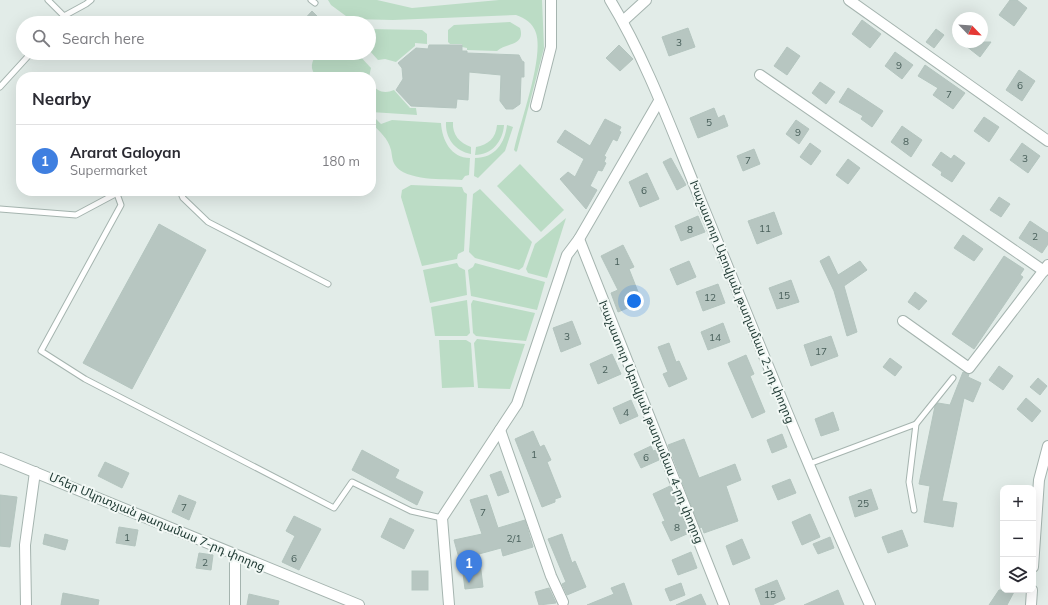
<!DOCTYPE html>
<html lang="en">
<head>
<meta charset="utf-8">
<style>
	body { margin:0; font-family:Mulish,"Noto Sans Armenian",sans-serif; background:#f2f2f3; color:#2b2b33 }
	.controls { position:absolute; right:12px; bottom:12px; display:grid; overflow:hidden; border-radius:8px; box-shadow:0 4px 16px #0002 }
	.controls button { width:36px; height:36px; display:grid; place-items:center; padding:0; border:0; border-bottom:1px solid #e1e1e2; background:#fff; color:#2b2b33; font:20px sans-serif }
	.compass { position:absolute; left:952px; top:12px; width:36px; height:36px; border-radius:50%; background:#fff; box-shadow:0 4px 16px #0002; rotate:115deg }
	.you { position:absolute; left:634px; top:301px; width:14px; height:14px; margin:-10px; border:3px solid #fff; border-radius:50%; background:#1a73e8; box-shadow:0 0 0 6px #1a73e833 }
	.badge { display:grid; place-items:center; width:26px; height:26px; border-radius:50%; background:#d93025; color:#fff; font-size:13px; font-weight:700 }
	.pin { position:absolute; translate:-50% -33px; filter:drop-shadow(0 1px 2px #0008) }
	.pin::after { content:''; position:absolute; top:21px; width:14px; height:12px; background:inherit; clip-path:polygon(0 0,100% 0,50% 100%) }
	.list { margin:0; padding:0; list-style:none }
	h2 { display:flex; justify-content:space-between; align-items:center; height:52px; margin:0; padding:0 16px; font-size:17px }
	h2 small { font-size:13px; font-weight:400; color:#7c7c81 }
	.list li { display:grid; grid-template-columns:26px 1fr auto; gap:12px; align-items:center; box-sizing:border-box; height:72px; padding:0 16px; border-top:1px solid #e1e1e2 }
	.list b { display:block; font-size:15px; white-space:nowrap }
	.list p { margin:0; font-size:13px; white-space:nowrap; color:#7c7c81 }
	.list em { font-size:13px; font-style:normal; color:#7c7c81 }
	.icon { flex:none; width:22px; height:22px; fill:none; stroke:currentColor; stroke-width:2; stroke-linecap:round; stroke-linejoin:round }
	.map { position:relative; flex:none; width:1048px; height:605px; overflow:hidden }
	.search { position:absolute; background:#fff; box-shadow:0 4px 16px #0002; left:16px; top:16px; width:360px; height:44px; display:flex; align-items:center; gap:10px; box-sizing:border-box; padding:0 14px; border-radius:22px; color:#7c7c81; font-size:15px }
	.panel { position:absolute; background:#fff; box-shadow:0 4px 16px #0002; left:16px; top:72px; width:360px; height:124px; border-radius:16px }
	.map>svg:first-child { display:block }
	.green { fill:#bbdcc5 }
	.building { fill:#b7c6c1; stroke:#b4c5bf }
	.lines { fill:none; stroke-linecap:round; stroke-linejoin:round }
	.service-casing { stroke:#a5b4af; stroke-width:7 }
	.minor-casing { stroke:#a5b4af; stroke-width:12 }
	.service { stroke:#fff; stroke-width:5 }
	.minor { stroke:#fff; stroke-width:10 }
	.labels { text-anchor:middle; stroke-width:4; stroke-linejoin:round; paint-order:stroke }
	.number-label { font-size:10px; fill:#475e59 }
	.street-label { font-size:12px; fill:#223c36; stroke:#f2f8f5 }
</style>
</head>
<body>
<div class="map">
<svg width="1048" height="605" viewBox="0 0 1048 605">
	<rect width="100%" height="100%" fill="#e2ece8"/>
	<!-- green -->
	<g class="green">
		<path d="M328 0H377L412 8 499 0H542L544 48 517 151 516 152 514 150C520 122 544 58 536 33 533 23 525 18 516 15L393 20 350 19 331 5Z"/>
		<path d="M510 22 520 28C526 46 505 43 497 51L467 50V48L462 47V44H450L448 42V30L454 25Z"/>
		<polygon points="369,29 422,30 427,34 427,44 415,43 415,46 396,62 385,59 378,60 369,50"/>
		<path d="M318 53H357L371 68 369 77H317C309 69 311 61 318 53Z"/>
		<path d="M371 83C377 92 385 94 394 90L410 108H416L417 115 371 112Z"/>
		<path d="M371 118H375L381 124 392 120 441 123C442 140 451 158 470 158L469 175 465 176 462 180C445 179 405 181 395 165 392 161 392 154 391 150 388 138 380 132 371 123Z"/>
		<path d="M446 122H453C452 135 460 143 471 147V154C455 151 445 138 446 122Z"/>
		<path d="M497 125H504C503 141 492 155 475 155L476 147C488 145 496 138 497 125Z"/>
		<path d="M507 125 513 127 505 151 478 178 474 176 475 158C495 158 505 143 507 125Z"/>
		<polygon points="520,164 564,210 541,232 497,186"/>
		<polygon points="411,185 462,187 464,192 467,194 464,251 458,254 457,259 422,266 401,197 402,190"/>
		<polygon points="480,189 532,242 523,267 519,270 475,258 469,252 473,194"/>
		<polygon points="566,218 547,278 528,273 526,269 535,244"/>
		<polygon points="457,263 459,267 465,270 467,295 430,303 423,270"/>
		<polygon points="475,263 545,282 537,310 471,296 468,270 473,267"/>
		<polygon points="467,300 470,333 467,336 435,336 431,307"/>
		<polygon points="473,300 535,313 526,341 476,336 473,333 471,304"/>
		<polygon points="477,339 525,344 510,389 478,388 474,343"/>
		<polygon points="439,340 466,340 471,343 474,387 442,388"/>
	</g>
	<!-- building -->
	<g class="building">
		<polygon points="1010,0 1017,0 1027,8 1014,26 999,15"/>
		<polygon points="312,11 324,23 301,23"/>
		<polygon points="862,20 881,34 870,48 852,34"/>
		<polygon points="688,28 695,47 669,56 662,37"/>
		<polygon points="936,29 944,35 934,48 926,42"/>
		<polygon points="961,42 991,42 980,57"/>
		<polygon points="429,45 462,45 462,51 467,51 467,53 519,55 522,61 524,62 524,77 521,77 520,104 513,109 506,109 500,101 501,75 469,72 468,100 457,99 456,108 411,106 396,90 403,79 402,68 398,63 416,48 428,49"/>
		<polygon points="619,45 633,59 620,71 606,58"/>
		<polygon points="787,47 800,56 787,75 774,66"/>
		<polygon points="895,52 913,65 902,79 885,66"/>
		<polygon points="925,65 965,93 953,109 933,95 938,88 918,76"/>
		<polygon points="1019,70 1035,81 1022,101 1006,90"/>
		<polygon points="820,82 835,92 826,104 812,93"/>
		<polygon points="848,88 883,111 872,127 861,119 863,116 839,102"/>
		<polygon points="714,108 718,118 724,115 728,126 698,138 690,118"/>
		<polygon points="984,117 999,127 989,142 974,131"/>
		<polygon points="605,119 621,127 619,131 621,132 617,141 613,139 604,156 606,157 604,162 606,163 602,171 598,170 590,186 597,190 586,209 560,179 568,172 575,177 584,159 557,142 565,130 590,146"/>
		<polygon points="796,120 809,129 799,144 786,134"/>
		<polygon points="902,126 922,140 911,157 891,142"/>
		<polygon points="810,143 821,151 811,165 800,157"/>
		<polygon points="1022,143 1040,156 1028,173 1010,160"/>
		<polygon points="754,149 760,164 743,171 737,156"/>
		<polygon points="941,152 951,159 954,155 965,163 952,182 941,175 942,172 932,165"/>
		<polygon points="671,158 686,185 677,190 663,162"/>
		<polygon points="848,159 860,168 848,184 836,175"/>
		<polygon points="647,173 659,199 640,207 629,182"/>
		<polygon points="999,197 1010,204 1001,217 990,210"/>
		<polygon points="774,212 782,234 757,244 748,221"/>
		<polygon points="698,216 705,232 681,241 675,226"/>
		<polygon points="1030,221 1048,233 1048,244 1042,253 1019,238"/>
		<polygon points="159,224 206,250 132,389 83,363"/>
		<polygon points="963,235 983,249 974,261 954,248"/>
		<polygon points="623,245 634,267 629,269 642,302 618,312 611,293 618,290 601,256"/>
		<polygon points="829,256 838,275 860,261 867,270 844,286 857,332 847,336 834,291 820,261"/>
		<polygon points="1004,256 1024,269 1020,275 1023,277 974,349 952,334"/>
		<polygon points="689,261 696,277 677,285 670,269"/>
		<polygon points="791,280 799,302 777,309 769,288"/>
		<polygon points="718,284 725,303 703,311 696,292"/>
		<polygon points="915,292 927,301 919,310 908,302"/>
		<polygon points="572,321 581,344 561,352 553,328"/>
		<polygon points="723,323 730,342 708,350 701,332"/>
		<polygon points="831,336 838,356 811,366 804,345"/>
		<polygon points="669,343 676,362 679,361 687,379 669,387 663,374 668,372 658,347"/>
		<polygon points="612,354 621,374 598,384 590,364"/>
		<polygon points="746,355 754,374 750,376 765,412 752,418 728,363"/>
		<polygon points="890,358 902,367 895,376 883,367"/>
		<polygon points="999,366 1013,376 1003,390 989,380"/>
		<polygon points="963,372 969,374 968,377 981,383 973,402 964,398 942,501 957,503 953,527 924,522 930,486 919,484 935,406 938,403 950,405"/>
		<polygon points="1038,378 1047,386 1040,395 1030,387"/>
		<polygon points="1026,398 1041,411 1032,422 1017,409"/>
		<polygon points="631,400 638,416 620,424 613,408"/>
		<polygon points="833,412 839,430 821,436 815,419"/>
		<polygon points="533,431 540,447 544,445 551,460 547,462 561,497 555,499 555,502 542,507 515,439"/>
		<polygon points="782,434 787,447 772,453 767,440"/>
		<polygon points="684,439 699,478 735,464 741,480 726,486 738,521 704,533 702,527 700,528 668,445"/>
		<polygon points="651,446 653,451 656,450 659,460 641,468 634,454"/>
		<polygon points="362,450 399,470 395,478 423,492 417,505 352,470"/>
		<polygon points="105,462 129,473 122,488 98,476"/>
		<polygon points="501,471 509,492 498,496 490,475"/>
		<polygon points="790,479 796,493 778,500 772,486"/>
		<polygon points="670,486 689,533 671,541 662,522 665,521 653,494"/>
		<polygon points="871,489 878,509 855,517 849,497"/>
		<polygon points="0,495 17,497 10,547 0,546"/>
		<polygon points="179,495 196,502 189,520 172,512"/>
		<polygon points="487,495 498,528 525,520 533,547 503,556 501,548 479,554 483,587 465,589 461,558 459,558 454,540 482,534 470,500"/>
		<polygon points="810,514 820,537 802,545 792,522"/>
		<polygon points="294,516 321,529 299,570 282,562 295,536 286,531"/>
		<polygon points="390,518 414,530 404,549 381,537"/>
		<polygon points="119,527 138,530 135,546 116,543"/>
		<polygon points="902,530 908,546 888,553 882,537"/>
		<polygon points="45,534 68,540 65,550 43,544"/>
		<polygon points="562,534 572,563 575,561 586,587 567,595 562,584 566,582 548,539"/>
		<polygon points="830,537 834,548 818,554 813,544"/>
		<polygon points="742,539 750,558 733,565 726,546"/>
		<polygon points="691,552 697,568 678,575 672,560"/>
		<polygon points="199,553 213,555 211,570 196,568"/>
		<rect x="412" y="571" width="16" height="19"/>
		<polygon points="777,580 785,599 772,605 761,605 755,589"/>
		<polygon points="624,583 632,605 587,605 614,594 611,588"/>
		<polygon points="681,583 685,595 670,601 665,589"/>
		<polygon points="549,588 556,603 539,605 535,592"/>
		<polygon points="838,590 844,605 804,605"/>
		<polygon points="999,590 1015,590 1007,605 989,605"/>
		<polygon points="63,593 99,600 98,605 61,605"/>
		<polygon points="249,594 279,601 278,605 247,605"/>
		<polygon points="701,594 706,605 676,605"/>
	</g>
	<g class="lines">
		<!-- service casing -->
		<g class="service-casing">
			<g id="service">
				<polyline points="48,0 64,16 86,4 91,0"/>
				<polyline points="311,0 315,3"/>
				<polyline points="57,23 64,16"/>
				<polyline points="0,87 31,53"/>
				<polyline points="180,191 183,198 208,222 328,284"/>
				<polyline points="117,194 121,205 41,351 85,379 334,508 352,482 411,511 442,518"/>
				<polyline points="0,209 76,215 121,191"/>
				<polyline points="916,424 953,378"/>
				<polyline points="809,464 916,424 909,482 914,510"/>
			</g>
		</g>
		<!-- minor casing -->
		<g class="minor-casing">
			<g id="minor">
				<path d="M610 0C649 64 676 142 705 211 759 343 811 475 870 605"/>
				<polyline points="849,0 1048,141"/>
				<polyline points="623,21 646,0"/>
				<polyline points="760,75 1044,271"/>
				<polyline points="536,106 551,47 551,0"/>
				<polyline points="579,239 724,605"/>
				<polyline points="903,321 969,368 1048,265"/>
				<polyline points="500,430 551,576 563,602"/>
				<polyline points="0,458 359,605"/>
				<polyline points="235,555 235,605"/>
				<polyline points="1033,567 1039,480 1048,446"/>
				<polyline points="26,605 25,545 35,472"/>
				<polyline points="449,605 442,518 517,404 567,255 579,239 659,101"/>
				<polyline points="1031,605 1032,590"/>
			</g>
		</g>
		<!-- service -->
		<use href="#service" class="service"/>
		<!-- minor -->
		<use href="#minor" class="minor"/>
	</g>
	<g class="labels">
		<!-- number labels -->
		<g class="number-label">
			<text x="679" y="46">3</text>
			<text x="899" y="69">9</text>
			<text x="1020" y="89">6</text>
			<text x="949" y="98">7</text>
			<text x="709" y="126">5</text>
			<text x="798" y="136">9</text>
			<text x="906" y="145">8</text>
			<text x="1025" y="162">3</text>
			<text x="748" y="164">7</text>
			<text x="644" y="194">6</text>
			<text x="765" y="232">11</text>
			<text x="690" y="233">8</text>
			<text x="1035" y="240">2</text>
			<text x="617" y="265">1</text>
			<text x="784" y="299">15</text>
			<text x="710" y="301">12</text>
			<text x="567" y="340">3</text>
			<text x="715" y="341">14</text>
			<text x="821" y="355">17</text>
			<text x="605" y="373">2</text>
			<text x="626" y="416">4</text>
			<text x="534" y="458">1</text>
			<text x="646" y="461">6</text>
			<text x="863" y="507">25</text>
			<text x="184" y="511">7</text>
			<text x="483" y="516">7</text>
			<text x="677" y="531">8</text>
			<text x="127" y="541">1</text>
			<text x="514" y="542">2/1</text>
			<text x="294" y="562">6</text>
			<text x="205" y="566">2</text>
			<text x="770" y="598">15</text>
		</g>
		<!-- street labels -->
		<g class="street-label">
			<text transform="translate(742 302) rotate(68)" y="4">Խաչատուր Աբովյան թաղամաս 2-րդ փողոց</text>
			<text transform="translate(651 422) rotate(68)" y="4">Խաչատուր Աբովյան թաղամաս 4-րդ փողոց</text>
			<text transform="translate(157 522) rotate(23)" y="4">Մհեր Մկրտչյան թաղամաս 7-րդ փողոց</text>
		</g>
	</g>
</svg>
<div class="controls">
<button>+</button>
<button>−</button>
<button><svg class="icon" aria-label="layers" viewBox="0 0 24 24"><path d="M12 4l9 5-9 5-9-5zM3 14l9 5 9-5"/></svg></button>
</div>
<svg class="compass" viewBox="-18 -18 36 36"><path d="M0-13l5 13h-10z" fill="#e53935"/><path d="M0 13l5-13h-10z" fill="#7c7c81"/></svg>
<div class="you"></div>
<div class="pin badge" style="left:469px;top:583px;background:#3f7fe0">1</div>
<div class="search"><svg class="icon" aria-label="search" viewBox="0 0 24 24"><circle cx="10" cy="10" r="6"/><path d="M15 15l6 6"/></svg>Search here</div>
<section class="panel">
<h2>Nearby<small></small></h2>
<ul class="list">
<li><span class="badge" style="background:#3f7fe0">1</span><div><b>Ararat Galoyan</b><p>Supermarket</p></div><em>180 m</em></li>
</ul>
</section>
</div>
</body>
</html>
